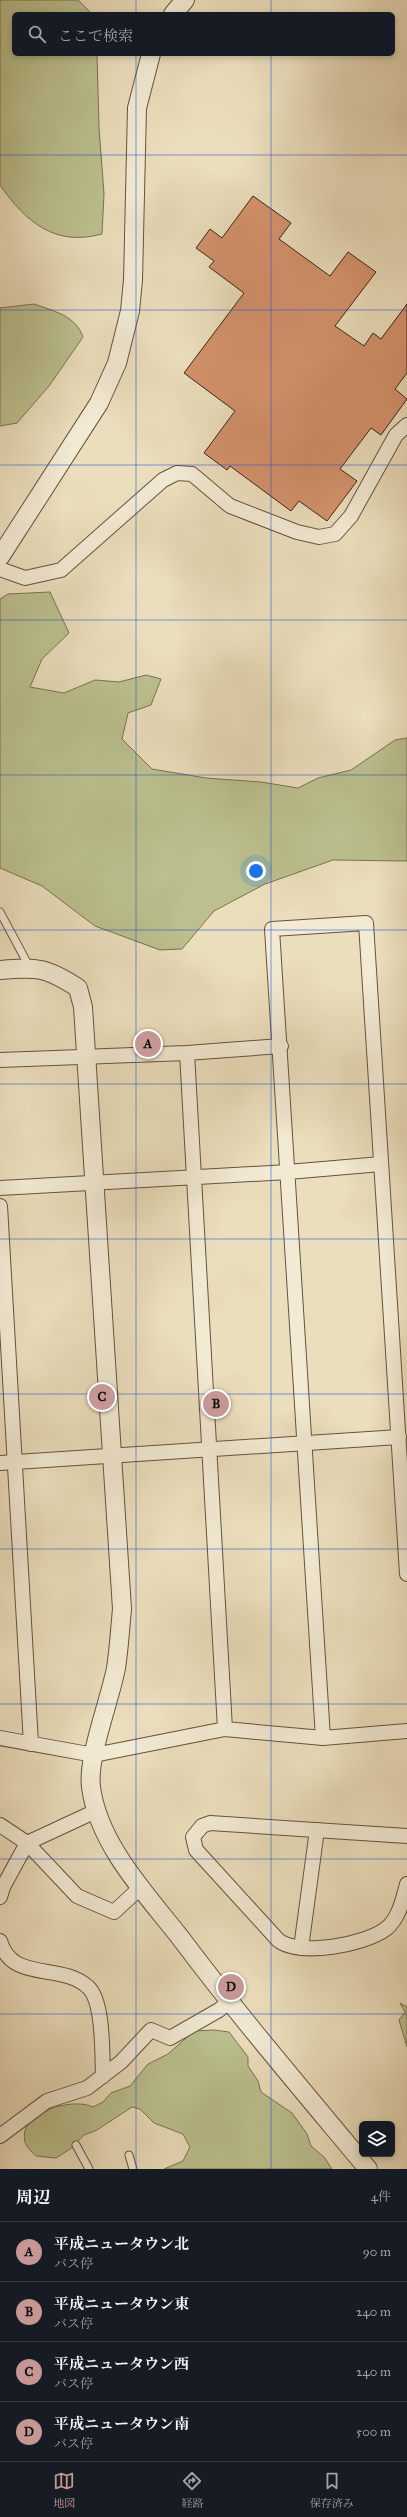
<!DOCTYPE html>
<html lang="ja">
<head>
<meta charset="utf-8">
<style>
	body { margin:0; font-family:"IM FELL Great Primer","Noto Serif JP",serif; background:#242831; color:#f1f3f6 }
	.controls { position:absolute; right:12px; bottom:12px; display:grid; overflow:hidden; border-radius:6px; box-shadow:0 2px 6px #0003 }
	.controls button { width:36px; height:36px; display:grid; place-items:center; padding:0; border:0; border-bottom:1px solid #363941; background:#171b24; color:#f1f3f6; font:20px sans-serif }
	.you { position:absolute; left:256px; top:871px; width:14px; height:14px; margin:-10px; border:3px solid #fff; border-radius:50%; background:#1a73e8; box-shadow:0 0 0 6px #1a73e833 }
	.badge { display:grid; place-items:center; width:26px; height:26px; border-radius:50%; background:#c59692; color:#111; font-size:13px; font-weight:700 }
	.pin { position:absolute; translate:-50% -50%; border:2px solid #fff; box-shadow:0 1px 4px #0006 }
	.list { margin:0; padding:0; list-style:none }
	h2 { display:flex; justify-content:space-between; align-items:center; height:52px; margin:0; padding:0 16px; font-size:17px }
	h2 small { font-size:13px; font-weight:400; color:#9ea1a6 }
	.list li { display:grid; grid-template-columns:26px 1fr auto; gap:12px; align-items:center; box-sizing:border-box; height:60px; padding:0 16px; border-top:1px solid #363941 }
	.list b { display:block; font-size:15px; white-space:nowrap }
	.list p { margin:0; font-size:13px; white-space:nowrap; color:#9ea1a6 }
	.list em { font-size:13px; font-style:normal; color:#9ea1a6 }
	.icon { flex:none; width:22px; height:22px; fill:none; stroke:currentColor; stroke-width:2; stroke-linecap:round; stroke-linejoin:round }
	.map { position:relative; flex:none; width:407px; height:2169px; overflow:hidden }
	.search { position:absolute; background:#171b24; box-shadow:0 2px 6px #0003; left:12px; right:12px; top:12px; height:44px; display:flex; align-items:center; gap:10px; box-sizing:border-box; padding:0 14px; border-radius:6px; color:#9ea1a6; font-size:15px }
	.sheet { height:292px; background:#171b24 }
	nav { display:flex; justify-content:space-around; align-items:center; box-sizing:border-box; height:56px; border-top:1px solid #363941; background:#171b24; font-size:11px; color:#9ea1a6 }
	nav a { display:grid; justify-items:center; gap:2px }
	nav .on { color:#c59692 }
	.map>svg:first-child { display:block }
	.green { fill:#bbc08e; stroke:#7c7152 }
	.building { fill:#d4926d; stroke:#3c2215 }
	.lines { fill:none; stroke-linecap:round; stroke-linejoin:round }
	.service-casing { stroke:#68513f; stroke-width:9 }
	.minor-casing { stroke:#68513f; stroke-width:16 }
	.tertiary-casing { stroke:#68513f; stroke-width:20 }
	.service { stroke:#f2ead3; stroke-width:7 }
	.minor { stroke:#f2ead3; stroke-width:14 }
	.tertiary { stroke:#f2ead3; stroke-width:18 }
	.grid { fill:none; stroke:#1d4ed8; stroke-width:1; stroke-opacity:0.55 }
</style>
</head>
<body>
<div class="map">
<svg width="407" height="2169" viewBox="0 0 407 2169">
	<rect width="100%" height="100%" fill="#ebdebc"/>
	<filter id="stains"><feTurbulence type="fractalNoise" baseFrequency=".005" numOctaves="4"/><feColorMatrix values="0 0 0 0 .2 0 0 0 0 .09 0 0 0 0 .02 0 0 0 .5 -.17"/></filter>
	<radialGradient id="worn" r=".72"><stop offset=".6" stop-color="#630" stop-opacity="0"/><stop offset="1" stop-color="#630" stop-opacity=".3"/></radialGradient>
	<!-- green -->
	<g class="green">
		<path d="M0 0H78L92 14H14V54H97L99 128 104 194 102 234C55 247 26 222 0 185Z"/>
		<path d="M34 304C54 311 76 316 83 337L49 386 17 423 0 426V308Z"/>
		<polygon points="50,592 69,633 42,659 30,687 64,693 95,680 119,682 146,675 161,679 151,705 128,713 122,739 152,769 206,778 261,782 298,788 318,778 351,770 395,740 407,738 407,861 333,860 265,884 214,911 182,949 160,950 95,926 42,886 0,868 0,599 8,594"/>
		<polygon points="400,2003 407,2007 407,2047 399,2020 405,2012"/>
		<path d="M214 2030 229 2032 248 2057V2066L258 2081 261 2092 292 2113 307 2134 311 2146 324 2157 332 2169H164L183 2161 190 2147 183 2134 154 2123 140 2109 132 2107 97 2130 84 2135 70 2149 56 2158 36 2156C32 2152 26 2147 25 2142 17 2112 73 2097 93 2107L103 2102 111 2093 130 2086 148 2064 168 2054 194 2031Z"/>
	</g>
	<!-- building -->
	<polygon class="building" points="253,196 291,223 279,239 330,276 348,252 376,272 335,326 364,346 373,333 381,339 407,304 407,373 395,389 407,399 381,435 371,428 340,469 357,481 327,521 299,501 291,511 230,466 227,470 204,453 235,411 184,373 244,293 209,267 214,261 196,248 210,229 222,238"/>
	<g class="lines">
		<!-- service casing -->
		<g class="service-casing">
			<g id="service">
				<polyline points="0,912 30,968"/>
				<polyline points="76,2145 89,2169"/>
				<polyline points="129,2155 133,2169"/>
			</g>
		</g>
		<!-- minor casing -->
		<g class="minor-casing">
			<g id="minor">
				<polyline points="0,569 25,578 61,570 163,480 177,473 192,474 230,506 297,532 319,537 335,534 351,516 396,435 407,425"/>
				<polyline points="187,1053 225,1729"/>
				<polyline points="0,1060 187,1053 281,1046"/>
				<polyline points="0,1188 288,1172 381,1164"/>
				<polyline points="0,1206 31,1744"/>
				<polyline points="0,1463 399,1437"/>
				<polyline points="0,1738 94,1755 225,1729 323,1738 407,1731"/>
				<polyline points="323,1738 272,929 366,923 407,1574"/>
				<polyline points="0,1825 27,1843 96,1811"/>
				<path d="M407 1836 210 1823 202 1826 193 1837 196 1850 278 1940C299 1957 366 1945 387 1928 399 1918 403 1899 407 1884"/>
				<polyline points="0,1897 3,1887 27,1843 77,1896 114,1912 141,1887"/>
				<path d="M0 1941C12 1983 61 1962 88 1987 104 2001 102 2056 103 2076"/>
				<polyline points="301,1948 317,1830"/>
				<polyline points="0,2136 47,2101 87,2088 121,2062 151,2030 170,2038 219,2010 229,2002"/>
			</g>
		</g>
		<!-- tertiary casing -->
		<g class="tertiary-casing">
			<g id="tertiary">
				<polyline points="173,14 185,0"/>
				<polyline points="0,557 99,403 117,363 130,311 133,280 137,108 151,54"/>
				<path d="M0 970C37 967 46 967 78 988L83 1007 122 1609C120 1629 119 1649 116 1668 110 1700 87 1758 91 1787 98 1843 145 1893 179 1936 239 2016 304 2092 368 2169"/>
			</g>
		</g>
		<!-- service -->
		<use href="#service" class="service"/>
		<!-- minor -->
		<use href="#minor" class="minor"/>
		<!-- tertiary -->
		<use href="#tertiary" class="tertiary"/>
	</g>
	<!-- grid -->
	<path class="grid" d="M136 0V14M271 0V14M136 54V2169M271 54V2169M0 155H407M0 310H407M0 465H407M0 620H407M0 775H407M0 930H407M0 1084H407M0 1239H407M0 1394H407M0 1549H407M0 1704H407M0 1859H407M0 2014H407"/>
	<rect width="100%" height="100%" filter="url(#stains)"/>
	<rect width="100%" height="100%" fill="url(#worn)"/>
</svg>
<div class="controls">
<button><svg class="icon" aria-label="layers" viewBox="0 0 24 24"><path d="M12 4l9 5-9 5-9-5zM3 14l9 5 9-5"/></svg></button>
</div>
<div class="you"></div>
<div class="pin badge" style="left:148px;top:1044px">A</div>
<div class="pin badge" style="left:216px;top:1404px">B</div>
<div class="pin badge" style="left:102px;top:1397px">C</div>
<div class="pin badge" style="left:231px;top:1987px">D</div>
<div class="search"><svg class="icon" aria-label="search" viewBox="0 0 24 24"><circle cx="10" cy="10" r="6"/><path d="M15 15l6 6"/></svg>ここで検索</div>
</div>
<section class="sheet">
<h2>周辺<small>4件</small></h2>
<ul class="list">
<li><span class="badge">A</span><div><b>平成ニュータウン北</b><p>バス停</p></div><em>90 m</em></li>
<li><span class="badge">B</span><div><b>平成ニュータウン東</b><p>バス停</p></div><em>240 m</em></li>
<li><span class="badge">C</span><div><b>平成ニュータウン西</b><p>バス停</p></div><em>240 m</em></li>
<li><span class="badge">D</span><div><b>平成ニュータウン南</b><p>バス停</p></div><em>500 m</em></li>
</ul>
</section>
<nav>
<a class="on"><svg class="icon" aria-label="map" viewBox="0 0 24 24"><path d="M3 6l6-2 6 2 6-2v14l-6 2-6-2-6 2zM9 4v14M15 6v14"/></svg>地図</a>
<a><svg class="icon" aria-label="directions" viewBox="0 0 24 24"><path d="M12 3l9 9-9 9-9-9zM9 14v-3h6M13 9l2 2-2 2"/></svg>経路</a>
<a><svg class="icon" aria-label="saved" viewBox="0 0 24 24"><path d="M7 4h10v16l-5-4-5 4z"/></svg>保存済み</a>
</nav>
</body>
</html>
